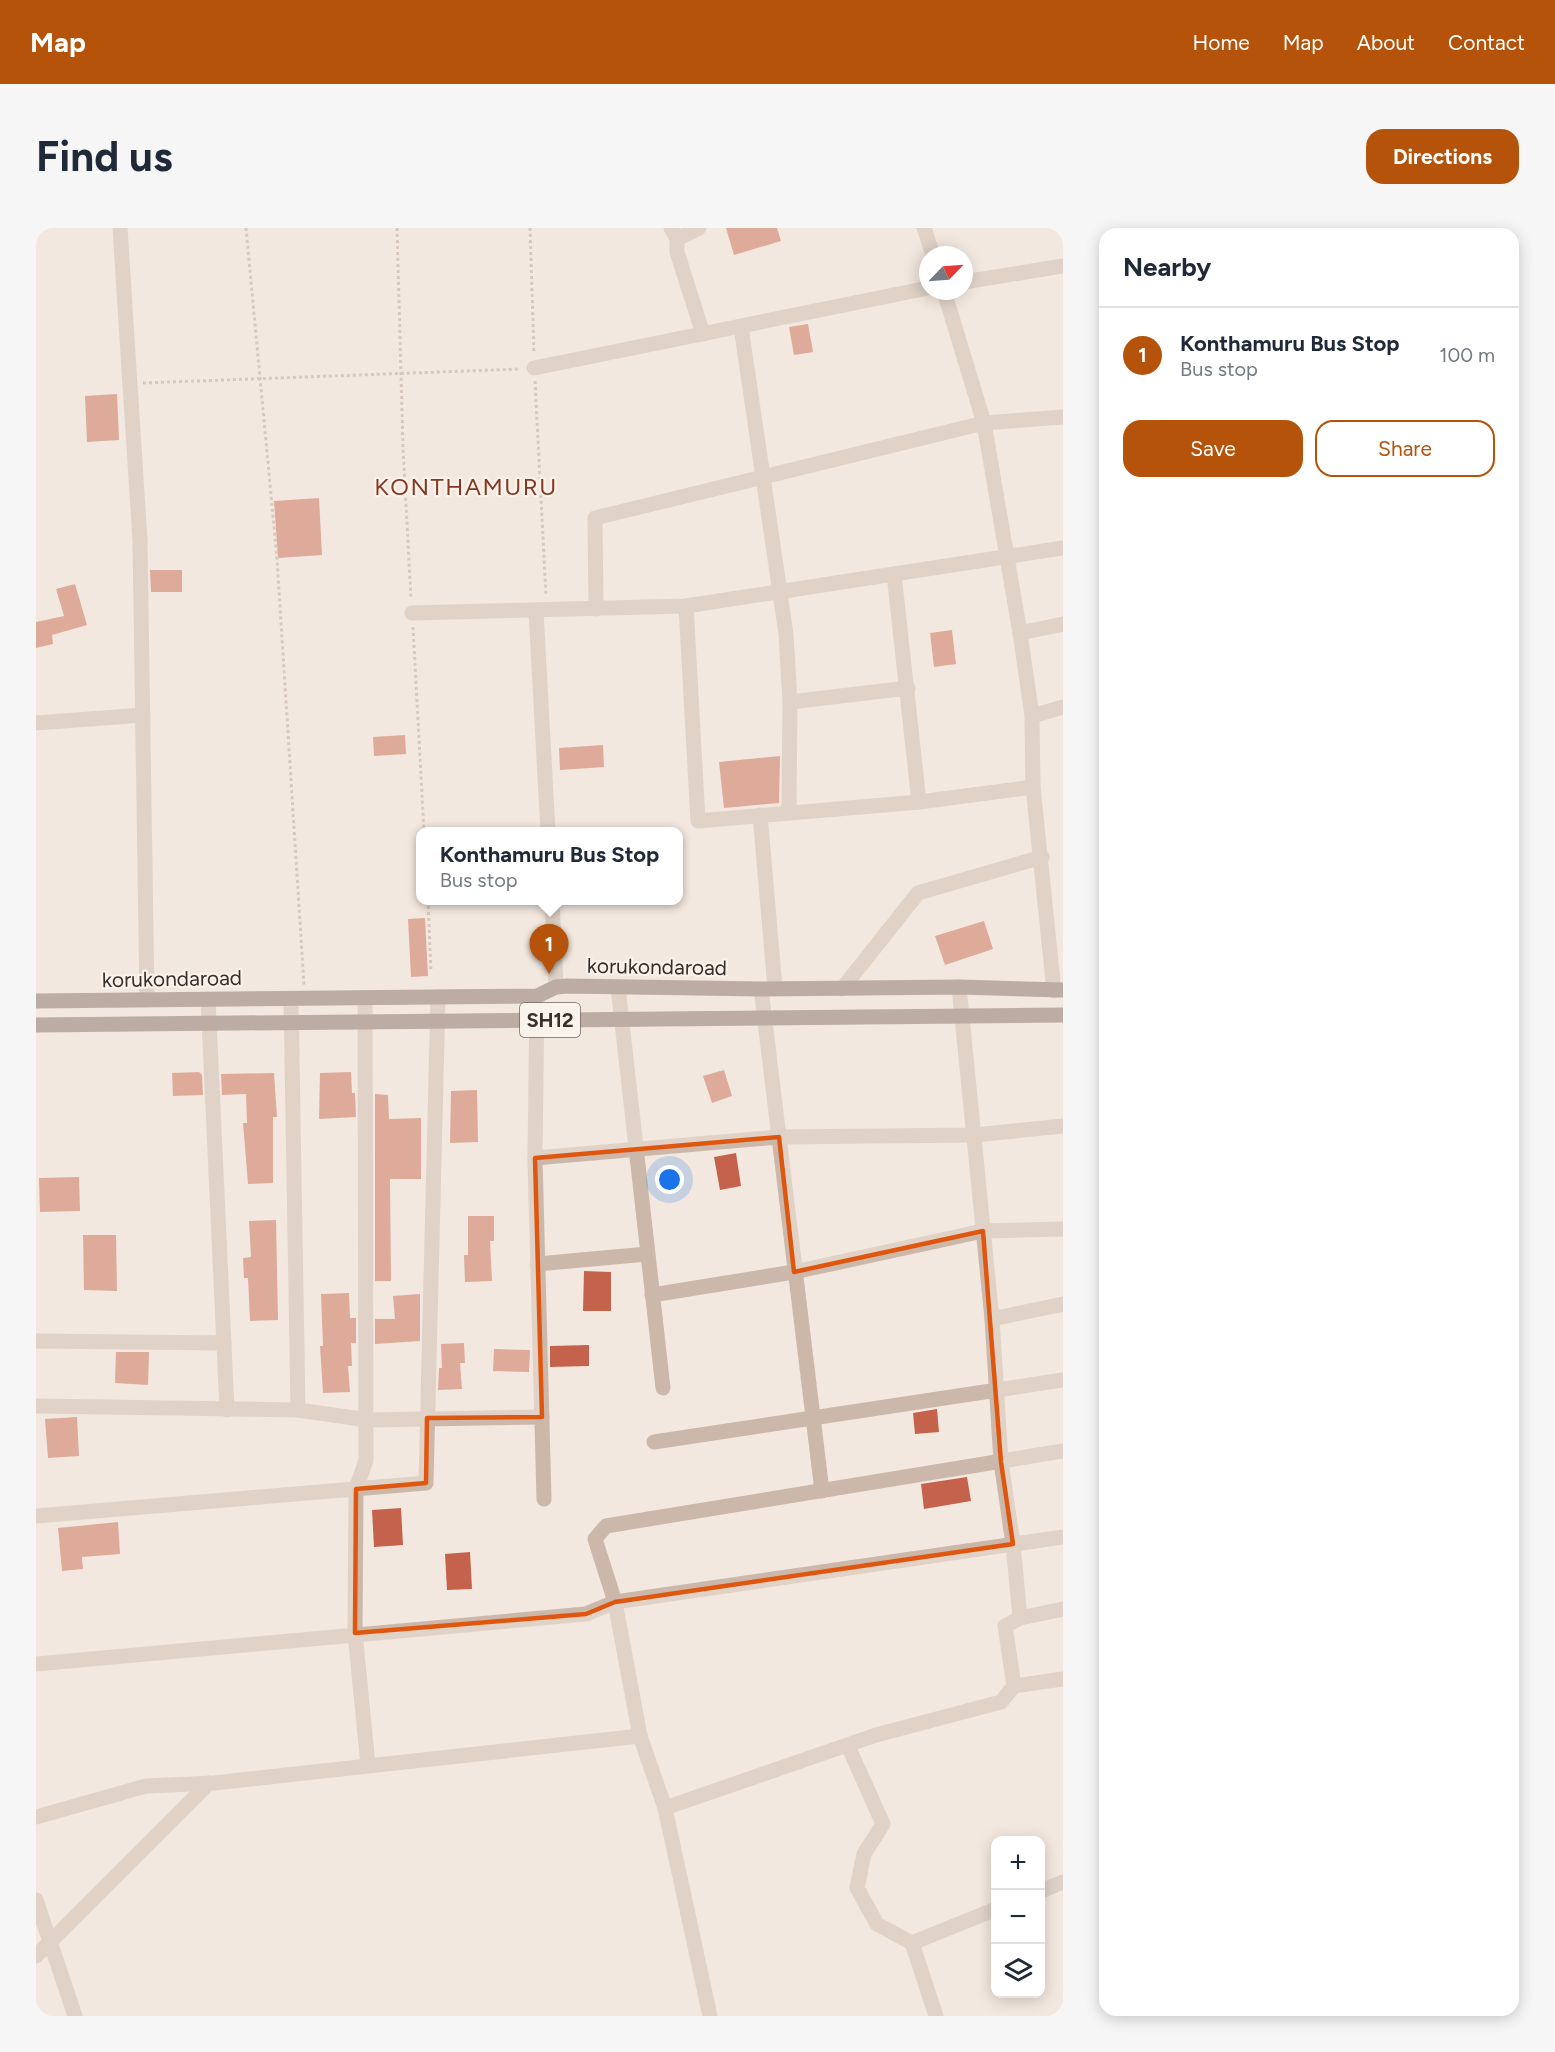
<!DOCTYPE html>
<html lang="en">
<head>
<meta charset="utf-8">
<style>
	body { margin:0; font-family:Figtree,sans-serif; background:#f6f6f7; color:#1f2937 }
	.controls { position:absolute; right:18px; bottom:18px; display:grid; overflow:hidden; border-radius:12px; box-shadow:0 3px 15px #0003 }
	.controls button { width:54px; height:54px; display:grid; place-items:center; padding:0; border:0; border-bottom:2px solid #e0e1e3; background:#fff; color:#1f2937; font:30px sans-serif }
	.compass { position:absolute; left:883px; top:18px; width:54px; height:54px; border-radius:50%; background:#fff; box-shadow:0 3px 15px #0003; rotate:65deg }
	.you { position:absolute; left:634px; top:952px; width:21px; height:21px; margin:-15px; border:4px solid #fff; border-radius:50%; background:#1a73e8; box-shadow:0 0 0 9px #1a73e833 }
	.badge { display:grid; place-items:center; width:39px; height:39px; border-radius:50%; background:#b45309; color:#fff; font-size:20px; font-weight:700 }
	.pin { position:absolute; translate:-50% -50px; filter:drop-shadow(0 2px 3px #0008) }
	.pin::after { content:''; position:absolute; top:32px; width:21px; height:18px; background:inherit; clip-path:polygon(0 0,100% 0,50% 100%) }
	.popup { position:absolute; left:380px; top:599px; width:267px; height:78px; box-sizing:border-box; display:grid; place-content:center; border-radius:12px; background:#fff; filter:drop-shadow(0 2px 4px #0005); font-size:20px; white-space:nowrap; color:#747a83 }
	.popup b { font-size:22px; color:#1f2937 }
	.popup::after { content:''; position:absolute; left:50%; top:100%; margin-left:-12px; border:12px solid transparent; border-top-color:#fff }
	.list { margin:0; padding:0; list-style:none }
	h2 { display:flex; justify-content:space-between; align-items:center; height:78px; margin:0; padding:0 24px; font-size:26px }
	h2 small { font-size:20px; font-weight:400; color:#747a83 }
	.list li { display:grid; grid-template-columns:39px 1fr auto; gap:18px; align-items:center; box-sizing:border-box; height:96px; padding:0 24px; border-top:2px solid #e0e1e3 }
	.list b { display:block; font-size:22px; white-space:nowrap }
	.list p { margin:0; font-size:20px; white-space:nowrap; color:#747a83 }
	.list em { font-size:20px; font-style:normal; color:#747a83 }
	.actions { display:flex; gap:12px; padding:18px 24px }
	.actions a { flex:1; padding:14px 0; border:2px solid #b45309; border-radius:18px; text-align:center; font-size:21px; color:#b45309 }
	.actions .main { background:#b45309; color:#fff }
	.icon { flex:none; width:33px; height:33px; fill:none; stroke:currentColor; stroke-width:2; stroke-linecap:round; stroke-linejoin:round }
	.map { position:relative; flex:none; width:1027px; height:1788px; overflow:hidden; border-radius:18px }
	header { display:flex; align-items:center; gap:36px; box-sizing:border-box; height:84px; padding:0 30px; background:#b45309; color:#fff }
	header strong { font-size:28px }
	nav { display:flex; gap:33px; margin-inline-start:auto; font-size:21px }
	.intro { display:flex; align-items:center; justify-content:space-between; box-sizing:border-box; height:144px; padding:0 36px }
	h1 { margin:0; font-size:42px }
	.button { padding:15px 27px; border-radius:18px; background:#b45309; color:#fff; font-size:21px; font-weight:700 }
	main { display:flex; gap:36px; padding:0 36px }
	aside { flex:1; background:#fff; border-radius:18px; box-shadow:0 3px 15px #0003 }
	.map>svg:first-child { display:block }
	.building { fill:#c5624b }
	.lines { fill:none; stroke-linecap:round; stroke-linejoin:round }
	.path { stroke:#b7a295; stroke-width:3; stroke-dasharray:3 3; stroke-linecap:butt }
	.minor { stroke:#cbb8aa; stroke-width:15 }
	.major { stroke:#7a645b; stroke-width:15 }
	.marked { fill:none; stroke:#df570e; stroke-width:4.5; stroke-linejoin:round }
	.labels { text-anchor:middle; stroke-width:4.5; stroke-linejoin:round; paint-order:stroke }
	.shield { fill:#faf3eb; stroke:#736964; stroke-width:1.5 }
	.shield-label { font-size:20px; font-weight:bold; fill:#392e2a }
	.street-label { font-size:21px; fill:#392e2a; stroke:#faf3eb }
	.quarter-label { font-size:24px; letter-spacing:1.5px; fill:#873623; stroke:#faf3eb }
</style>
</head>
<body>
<header>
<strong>Map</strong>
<nav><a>Home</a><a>Map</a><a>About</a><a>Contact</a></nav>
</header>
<div class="intro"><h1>Find us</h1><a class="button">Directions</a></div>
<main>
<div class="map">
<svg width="1027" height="1788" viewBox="0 0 1027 1788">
	<rect width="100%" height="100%" fill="#f3e8df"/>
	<!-- building -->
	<g class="building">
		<polygon points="690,0 741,0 745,13 698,27"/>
		<polygon points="772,96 777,124 758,127 753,99"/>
		<polygon points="81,166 83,212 51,214 49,168"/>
		<polygon points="283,270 286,327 242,330 238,273"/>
		<polygon points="114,342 146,342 146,364 115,364"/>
		<polygon points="39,356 51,397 16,407 17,416 0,420 0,394 28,388 20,361"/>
		<polygon points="916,402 920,436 898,439 894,405"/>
		<polygon points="369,507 370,526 338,528 337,509"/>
		<polygon points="567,517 568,539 524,542 523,520"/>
		<polygon points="744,528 743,575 688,580 683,534"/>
		<polygon points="389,690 392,748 375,749 372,691"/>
		<polygon points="948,693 957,721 909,737 899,708"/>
		<polygon points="688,842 696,868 676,875 667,848"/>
		<polygon points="163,844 166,847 167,867 137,868 136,845"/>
		<polygon points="315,844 316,865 319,865 320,889 283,891 284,845"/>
		<polygon points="238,845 241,889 237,889 237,955 212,956 207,895 211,895 210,866 186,867 185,846"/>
		<polygon points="441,862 442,914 414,915 415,863"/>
		<polygon points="339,866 352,867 353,891 385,890 385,951 354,951 355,1053 339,1053"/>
		<polygon points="700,925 705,958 684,962 678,929"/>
		<polygon points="43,949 44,983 4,984 3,950"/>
		<polygon points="432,988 458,988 458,1013 454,1013 456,1053 429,1054 428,1027 432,1027"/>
		<polygon points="240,992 242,1092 214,1093 212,1050 208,1050 207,1030 215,1029 213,993"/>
		<polygon points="47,1007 80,1007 81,1063 48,1062"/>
		<polygon points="548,1043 575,1044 575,1083 547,1083"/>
		<polygon points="313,1065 314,1090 320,1090 320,1115 315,1115 316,1138 312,1138 314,1164 287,1165 284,1118 287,1118 285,1066"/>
		<polygon points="384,1066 384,1113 339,1116 339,1091 359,1091 357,1068"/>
		<polygon points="428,1115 429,1135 424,1135 426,1161 402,1162 403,1140 406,1140 405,1116"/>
		<polygon points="553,1117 553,1138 514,1139 514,1118"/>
		<polygon points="458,1121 494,1122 493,1144 457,1143"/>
		<polygon points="80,1124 113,1124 112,1157 79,1155"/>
		<polygon points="901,1181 903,1204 879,1206 877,1185"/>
		<polygon points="41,1189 43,1228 12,1230 9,1191"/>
		<polygon points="931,1249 935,1273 888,1281 885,1256"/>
		<polygon points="365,1280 367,1317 338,1319 336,1282"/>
		<polygon points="82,1294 84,1326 46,1329 47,1341 26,1343 22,1300"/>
		<polygon points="434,1324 436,1361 411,1362 409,1326"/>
	</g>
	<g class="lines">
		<!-- path -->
		<g class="path">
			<polyline points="210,0 241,331 268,757"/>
			<polyline points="361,0 367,220 375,371"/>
			<polyline points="494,0 498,125"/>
			<polyline points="499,153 510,368"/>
			<polyline points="107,155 484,141"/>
			<polyline points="377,399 388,604"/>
			<polyline points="392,672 395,744"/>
		</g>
		<!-- minor -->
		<g class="minor">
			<polyline points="84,0 104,313 111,772"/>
			<polyline points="635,0 641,11 641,24 667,106"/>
			<polyline points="888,0 897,27"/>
			<polyline points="641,11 663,0"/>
			<polyline points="928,54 1027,38"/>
			<polyline points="908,63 948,195 984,405 996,488 997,559 1018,763"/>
			<polyline points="705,99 750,406 754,474 753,584"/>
			<polyline points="498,140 892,60"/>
			<polyline points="858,346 883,574"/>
			<polyline points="650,378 662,593 883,574 997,559"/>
			<polyline points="560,381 559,290 948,195 1027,189"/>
			<polyline points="500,383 512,604"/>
			<polyline points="376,385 650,378 1027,320"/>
			<polyline points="984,405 1027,396"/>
			<polyline points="754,474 872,460"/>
			<polyline points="996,488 1027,479"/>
			<polyline points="0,495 107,487"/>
			<polyline points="724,587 739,760"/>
			<polyline points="516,672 520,759"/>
			<polyline points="582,759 627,1160"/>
			<polyline points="923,759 956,1091 965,1234 977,1316 984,1390"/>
			<polyline points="725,761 786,1263"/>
			<polyline points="806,761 882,665 1006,629"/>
			<polyline points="501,768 499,930 508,1271"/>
			<polyline points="329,770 330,1232 320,1261 319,1405 332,1537"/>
			<polyline points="172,771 191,1182"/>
			<polyline points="255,771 262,1182"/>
			<polyline points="499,930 743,909 939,907 1027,898"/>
			<polyline points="501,1036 611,1026"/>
			<polyline points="616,1067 758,1044 947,1003 1027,1001"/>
			<polyline points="956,1091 1027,1076"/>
			<polyline points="0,1113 188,1115"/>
			<polyline points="0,1178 262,1182 332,1192 506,1189"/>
			<polyline points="618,1214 1027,1152"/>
			<polyline points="0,1288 390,1255 402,769"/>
			<polyline points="0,1436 550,1386 579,1374 1027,1309"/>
			<polyline points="978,1458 969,1398 984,1390 1027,1381"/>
			<polyline points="812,1518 847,1596 828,1626 821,1660 841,1696 876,1715 900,1788"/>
			<polyline points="629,1580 840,1507 965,1474 978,1458 1027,1451"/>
			<polyline points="0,1589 110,1558 178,1555 604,1508"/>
			<polyline points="1005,1663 1027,1654"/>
			<polyline points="0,1672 39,1788"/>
			<polyline points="876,1715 960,1681"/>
			<polyline points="0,1728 173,1555"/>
			<polyline points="674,1788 629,1580 604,1508 579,1374 559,1311 570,1298 1027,1223"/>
		</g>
		<!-- major -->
		<g class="major">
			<polyline points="0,773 501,768 520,759 531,758 725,761 923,759 1027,762"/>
			<polyline points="0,797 1027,787"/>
		</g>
	</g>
	<!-- marked area -->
	<path d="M0 0H1027V1788H0ZM743 909 758 1044 947 1003 965 1234 977 1316 579 1374 550 1386 319 1405 320 1261 390 1255 391 1190 506 1189 499 930Z" fill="#f3e8df" fill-opacity=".55" fill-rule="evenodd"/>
	<path class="marked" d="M743 909 758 1044 947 1003 965 1234 977 1316 579 1374 550 1386 319 1405 320 1261 390 1255 391 1190 506 1189 499 930Z"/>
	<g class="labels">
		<!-- shield labels -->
		<rect class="shield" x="484" y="775" width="60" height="34" rx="4.5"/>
		<g class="shield-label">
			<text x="514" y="799">SH12</text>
		</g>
		<!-- street labels -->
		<g class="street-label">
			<text transform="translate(621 739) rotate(1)" y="7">korukondaroad</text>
			<text transform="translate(136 751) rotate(-1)" y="7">korukondaroad</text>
		</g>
		<!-- quarter labels -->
		<g class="quarter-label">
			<text x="430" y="267">KONTHAMURU</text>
		</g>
	</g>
</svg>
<div class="controls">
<button>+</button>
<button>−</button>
<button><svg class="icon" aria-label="layers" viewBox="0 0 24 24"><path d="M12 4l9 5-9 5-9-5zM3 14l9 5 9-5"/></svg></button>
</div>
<svg class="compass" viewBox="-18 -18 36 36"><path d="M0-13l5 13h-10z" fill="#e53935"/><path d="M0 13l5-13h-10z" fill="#747a83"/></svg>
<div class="you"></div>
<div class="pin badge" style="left:513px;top:746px">1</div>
<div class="popup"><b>Konthamuru Bus Stop</b>Bus stop</div>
</div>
<aside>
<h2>Nearby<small></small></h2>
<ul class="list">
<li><span class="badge">1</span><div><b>Konthamuru Bus Stop</b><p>Bus stop</p></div><em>100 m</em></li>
</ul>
<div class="actions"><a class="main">Save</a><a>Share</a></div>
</aside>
</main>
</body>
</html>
